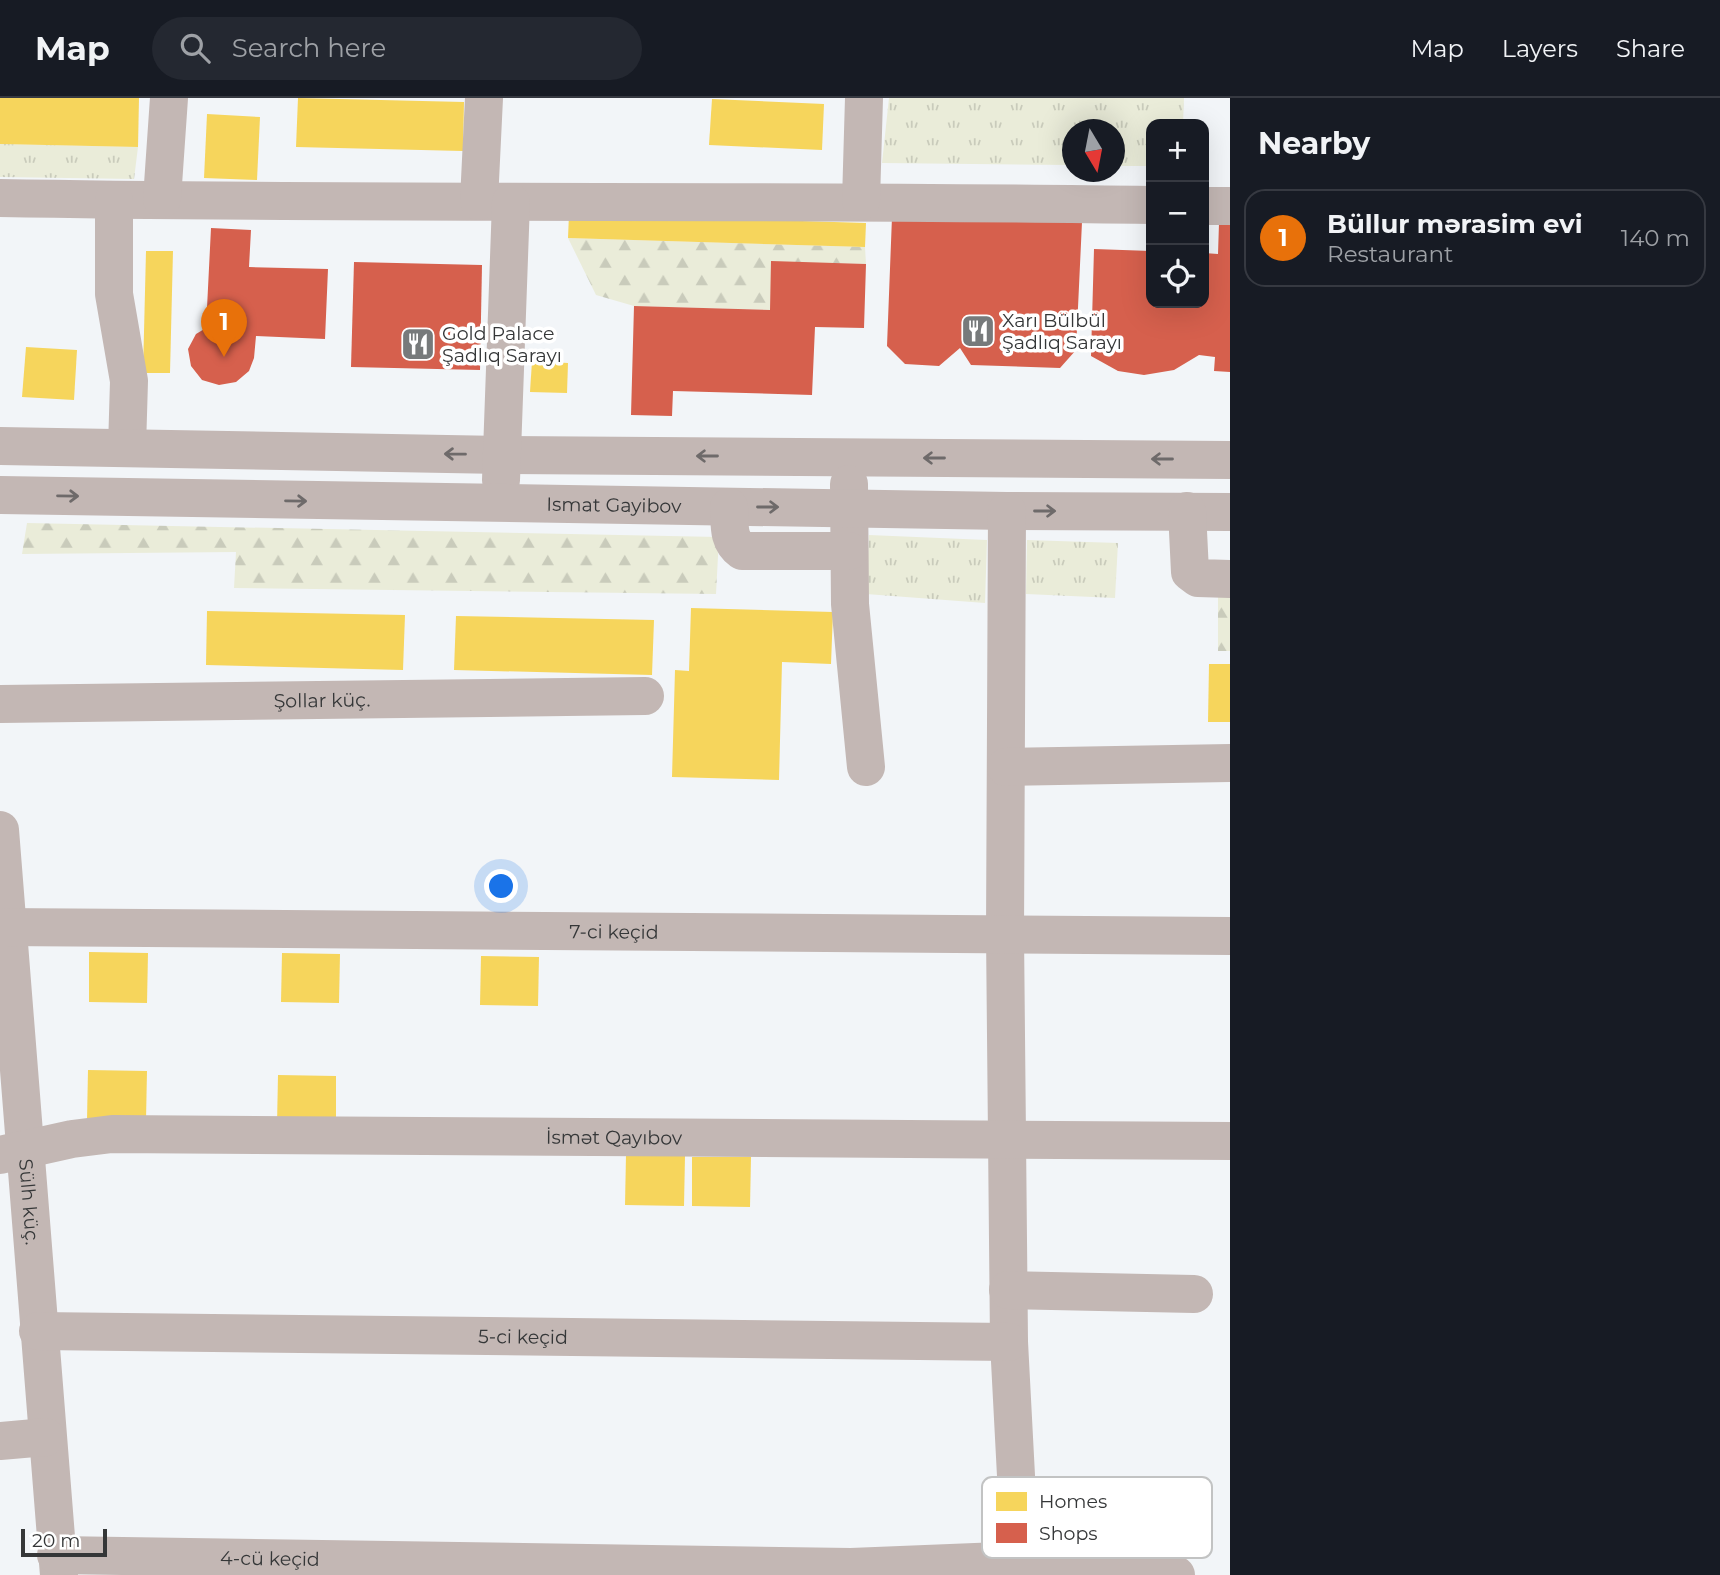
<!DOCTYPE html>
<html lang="en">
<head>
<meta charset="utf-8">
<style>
	body { margin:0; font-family:Montserrat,sans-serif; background:#242831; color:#f1f3f6 }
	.controls { position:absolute; right:21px; top:21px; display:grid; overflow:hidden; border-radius:14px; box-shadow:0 7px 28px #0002 }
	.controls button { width:63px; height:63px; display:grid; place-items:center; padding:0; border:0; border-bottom:2px solid #363941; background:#171b24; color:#f1f3f6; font:35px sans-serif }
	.compass { position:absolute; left:1062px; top:21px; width:63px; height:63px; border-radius:50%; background:#171b24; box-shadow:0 7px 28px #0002; rotate:170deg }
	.scale { position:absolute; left:21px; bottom:18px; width:86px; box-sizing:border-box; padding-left:7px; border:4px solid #353738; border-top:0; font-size:19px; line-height:24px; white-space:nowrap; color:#353738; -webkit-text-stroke:5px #fff; paint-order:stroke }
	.you { position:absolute; left:502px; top:789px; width:24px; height:24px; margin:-18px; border:5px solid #fff; border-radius:50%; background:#1a73e8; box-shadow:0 0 0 10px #1a73e833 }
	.badge { display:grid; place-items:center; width:46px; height:46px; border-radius:50%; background:#0f766e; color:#fff; font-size:23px; font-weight:700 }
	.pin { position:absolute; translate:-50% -58px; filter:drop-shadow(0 2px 4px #0008) }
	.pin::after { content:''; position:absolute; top:37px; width:24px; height:21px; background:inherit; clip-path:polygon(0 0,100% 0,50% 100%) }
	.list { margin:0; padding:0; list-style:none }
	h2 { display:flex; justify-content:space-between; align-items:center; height:91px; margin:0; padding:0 28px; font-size:30px }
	h2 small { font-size:23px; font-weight:400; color:#9ea1a6 }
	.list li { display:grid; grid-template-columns:46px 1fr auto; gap:21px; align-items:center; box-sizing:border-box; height:98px; margin:0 14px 14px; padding:0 14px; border:2px solid #363941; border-radius:21px }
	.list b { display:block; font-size:26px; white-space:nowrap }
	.list p { margin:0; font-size:23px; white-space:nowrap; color:#9ea1a6 }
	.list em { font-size:23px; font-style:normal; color:#9ea1a6 }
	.icon { flex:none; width:38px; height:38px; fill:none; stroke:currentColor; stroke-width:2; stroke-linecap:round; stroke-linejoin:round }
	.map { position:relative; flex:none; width:1230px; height:1477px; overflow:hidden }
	header { display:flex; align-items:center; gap:42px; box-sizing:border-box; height:98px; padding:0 35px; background:#171b24; border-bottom:2px solid #363941 }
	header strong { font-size:33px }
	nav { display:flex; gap:38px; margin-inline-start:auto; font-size:24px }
	.search { width:490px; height:63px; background:#242831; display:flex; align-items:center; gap:18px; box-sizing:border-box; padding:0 24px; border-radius:38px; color:#9ea1a6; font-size:26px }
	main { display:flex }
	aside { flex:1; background:#171b24 }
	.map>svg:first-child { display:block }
	.grass { fill:url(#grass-tufts) }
	.forest { fill:url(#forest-firs) }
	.homes { fill:#f6d55c }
	.shops { fill:#d6604d }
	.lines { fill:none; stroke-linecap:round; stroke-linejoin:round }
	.minor { stroke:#c3b7b4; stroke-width:38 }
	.oneway { stroke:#6e6a6a }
	.labels { text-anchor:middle; stroke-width:7; stroke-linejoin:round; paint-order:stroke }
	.poi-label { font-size:19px; fill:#353738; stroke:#fff; text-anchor:start }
	.street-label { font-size:19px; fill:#353738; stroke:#fff }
	.key { fill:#fff; stroke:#c2c3c3; stroke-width:2 }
	.key-label { font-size:19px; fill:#353738 }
</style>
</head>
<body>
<header>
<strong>Map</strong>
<div class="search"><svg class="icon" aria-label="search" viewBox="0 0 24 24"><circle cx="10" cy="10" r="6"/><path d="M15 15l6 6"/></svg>Search here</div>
<nav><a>Map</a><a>Layers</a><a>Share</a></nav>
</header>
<main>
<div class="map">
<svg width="1230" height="1477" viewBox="0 0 1230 1477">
	<defs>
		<pattern id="grass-tufts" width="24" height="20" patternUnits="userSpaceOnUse" patternTransform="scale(1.75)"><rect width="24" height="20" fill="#eaecd9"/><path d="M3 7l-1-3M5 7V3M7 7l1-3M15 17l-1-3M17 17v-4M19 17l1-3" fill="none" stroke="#c9cbbb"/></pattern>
		<pattern id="forest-firs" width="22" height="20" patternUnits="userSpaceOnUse" patternTransform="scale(1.75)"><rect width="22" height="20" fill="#eaecd9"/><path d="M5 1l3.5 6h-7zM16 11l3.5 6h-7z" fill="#c9cbbb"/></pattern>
	</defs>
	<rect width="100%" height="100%" fill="#f2f5f8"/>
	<!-- grass -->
	<g class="grass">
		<polygon points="889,0 1184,0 1183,26 1151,26 1151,68 1115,68 1114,32 1072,32 1072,67 882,65"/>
		<polygon points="0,46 138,49 134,81 0,79"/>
		<polygon points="869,437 987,442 985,505 866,496"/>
		<polygon points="1027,442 1118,445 1115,500 1026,496"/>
	</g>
	<!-- forest -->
	<g class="forest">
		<polygon points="568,140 865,149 866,166 772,164 770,212 634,208 596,197"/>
		<polygon points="27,425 719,439 716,496 234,490 236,454 22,456"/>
		<rect x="1218" y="493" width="12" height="60"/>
	</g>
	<!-- homes -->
	<g class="homes">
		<polygon points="0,0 139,0 138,49 0,46"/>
		<polygon points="298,0 464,4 463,53 296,49"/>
		<polygon points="712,1 824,6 822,52 709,47"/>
		<polygon points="207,16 260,19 257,82 204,80"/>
		<polygon points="569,116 866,125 865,149 568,140"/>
		<polygon points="146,153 173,153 170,275 143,275"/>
		<polygon points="26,249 77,252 74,302 22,299"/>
		<polygon points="532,263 568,265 567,295 530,294"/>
		<polygon points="691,510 833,514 831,566 782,564 779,682 672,679 675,572 689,573"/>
		<polygon points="207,513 405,517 403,572 206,567"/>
		<polygon points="456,518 654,522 652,577 454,572"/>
		<polygon points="1209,566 1230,566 1230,624 1208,624"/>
		<polygon points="89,854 148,855 147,905 89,904"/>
		<polygon points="282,855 340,856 339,905 281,904"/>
		<polygon points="481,858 539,859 538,908 480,907"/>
		<polygon points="88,972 147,973 146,1022 87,1022"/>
		<polygon points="278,977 336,978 336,1028 277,1027"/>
		<polygon points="626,1057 685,1058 684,1108 625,1107"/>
		<polygon points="692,1059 751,1059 750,1109 692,1108"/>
	</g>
	<!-- shops -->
	<g class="shops">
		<polygon points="892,119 1082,124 1076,252 1060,270 971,267 960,250 939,268 905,266 887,248"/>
		<polygon points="1219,125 1230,125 1230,274 1214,273 1215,259 1199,257 1174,272 1144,277 1118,273 1091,258 1094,151 1151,153 1151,205 1204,205 1204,155 1218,156"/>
		<polygon points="211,130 251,132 249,169 328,171 325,241 256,238 254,260 249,273 236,284 219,287 202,282 191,268 188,251 196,236 206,230"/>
		<polygon points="771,163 866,166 864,230 815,229 812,297 673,293 672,318 631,317 634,208 770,212"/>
		<polygon points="354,164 482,167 480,272 351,269"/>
	</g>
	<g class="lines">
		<!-- minor -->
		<g class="minor">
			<path d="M0 100C384 107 768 101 1151 107"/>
			<polyline points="162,101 169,0"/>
			<polyline points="114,102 114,196 129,283 127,350"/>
			<polyline points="479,103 484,0"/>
			<polyline points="861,103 864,0"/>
			<polyline points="1204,108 1230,108"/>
			<polyline points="0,348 502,357 1230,362"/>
			<polyline points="501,382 511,104"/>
			<polyline points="849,386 850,506 866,669"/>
			<path id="s1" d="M0 397 1007 413 1230 414"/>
			<path d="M729 409C730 426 727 442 742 453H849"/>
			<polyline points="1007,413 1005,835 1009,1244 1018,1416 1032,1477"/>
			<polyline points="1187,413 1190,474 1198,480 1230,481"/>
			<path id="s2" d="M0 606 645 598"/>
			<polyline points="1006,669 1230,665"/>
			<path id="s3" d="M0 732 59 1477"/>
			<path id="s4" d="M0 829 1230 838"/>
			<path id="s5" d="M0 1057 72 1041 112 1036 1230 1043"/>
			<polyline points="1008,1192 1194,1196"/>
			<path id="s6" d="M38 1233 1009 1244"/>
			<polyline points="0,1343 46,1339"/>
			<path id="s7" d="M56 1457 851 1469 1027 1462 1176 1477"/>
		</g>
	</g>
	<!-- one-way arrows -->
	<defs><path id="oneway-shaft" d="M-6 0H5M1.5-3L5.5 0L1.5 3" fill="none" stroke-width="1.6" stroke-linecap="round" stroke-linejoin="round" transform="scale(1.75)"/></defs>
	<g class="oneway">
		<use href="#oneway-shaft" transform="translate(455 356) rotate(-179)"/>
		<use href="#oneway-shaft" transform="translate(707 358) rotate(-180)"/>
		<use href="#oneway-shaft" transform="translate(934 360) rotate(-180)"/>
		<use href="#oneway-shaft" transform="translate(1162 361) rotate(-180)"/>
		<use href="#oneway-shaft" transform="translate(68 398) rotate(1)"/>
		<use href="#oneway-shaft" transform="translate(296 403) rotate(1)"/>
		<use href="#oneway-shaft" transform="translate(768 409)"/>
		<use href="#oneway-shaft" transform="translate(1045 413)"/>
	</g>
	<!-- icons -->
	<defs>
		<g id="restaurant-square" transform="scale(1.75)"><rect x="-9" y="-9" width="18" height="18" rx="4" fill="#777a7b" stroke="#fff"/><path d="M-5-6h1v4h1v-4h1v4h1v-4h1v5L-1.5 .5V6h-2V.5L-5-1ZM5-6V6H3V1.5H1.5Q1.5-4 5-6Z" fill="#fff"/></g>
	</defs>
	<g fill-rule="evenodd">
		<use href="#restaurant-square" x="978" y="233"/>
		<use href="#restaurant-square" x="418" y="246"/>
	</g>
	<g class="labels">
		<!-- poi labels -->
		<g class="poi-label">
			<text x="1002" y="229">Xarı Bülbül<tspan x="1002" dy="22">Şadlıq Sarayı</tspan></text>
			<text x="442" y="242">Gold Palace<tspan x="442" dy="22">Şadlıq Sarayı</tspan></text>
		</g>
		<!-- street labels -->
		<g class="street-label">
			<text dy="7" stroke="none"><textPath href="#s1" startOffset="614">Ismat Gayibov</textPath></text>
			<text dy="7" stroke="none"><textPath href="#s2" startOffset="322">Şollar küç.</textPath></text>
			<text dy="7" stroke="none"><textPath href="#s4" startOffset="614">7-ci keçid</textPath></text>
			<text dy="7" stroke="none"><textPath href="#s5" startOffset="616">İsmət Qayıbov</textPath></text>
			<text dy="7" stroke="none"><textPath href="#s3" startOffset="373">Sülh küç.</textPath></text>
			<text dy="7" stroke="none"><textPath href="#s6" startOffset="485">5-ci keçid</textPath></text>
			<text dy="7" stroke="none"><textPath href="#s7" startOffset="214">4-cü keçid</textPath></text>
		</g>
	</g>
	<!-- legend -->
	<rect x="982" y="1379" width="230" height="81" rx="10" class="key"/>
	<rect x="996" y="1394" width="31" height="19" fill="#f6d55c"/>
	<rect x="996" y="1425" width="31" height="20" fill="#d6604d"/>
	<g class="key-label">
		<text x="1039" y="1410">Homes</text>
		<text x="1039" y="1442">Shops</text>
	</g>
</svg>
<div class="controls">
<button>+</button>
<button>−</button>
<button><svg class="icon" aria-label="locate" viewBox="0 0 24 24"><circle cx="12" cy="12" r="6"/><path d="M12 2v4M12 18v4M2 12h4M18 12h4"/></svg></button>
</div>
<svg class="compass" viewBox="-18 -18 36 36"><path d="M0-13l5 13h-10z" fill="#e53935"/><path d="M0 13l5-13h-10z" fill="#9ea1a6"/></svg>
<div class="scale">20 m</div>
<div class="you"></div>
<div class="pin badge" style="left:224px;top:259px;background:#e8710a">1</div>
</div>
<aside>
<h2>Nearby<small></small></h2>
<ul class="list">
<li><span class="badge" style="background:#e8710a">1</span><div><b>Büllur mərasim evi</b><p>Restaurant</p></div><em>140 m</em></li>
</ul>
</aside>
</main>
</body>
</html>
